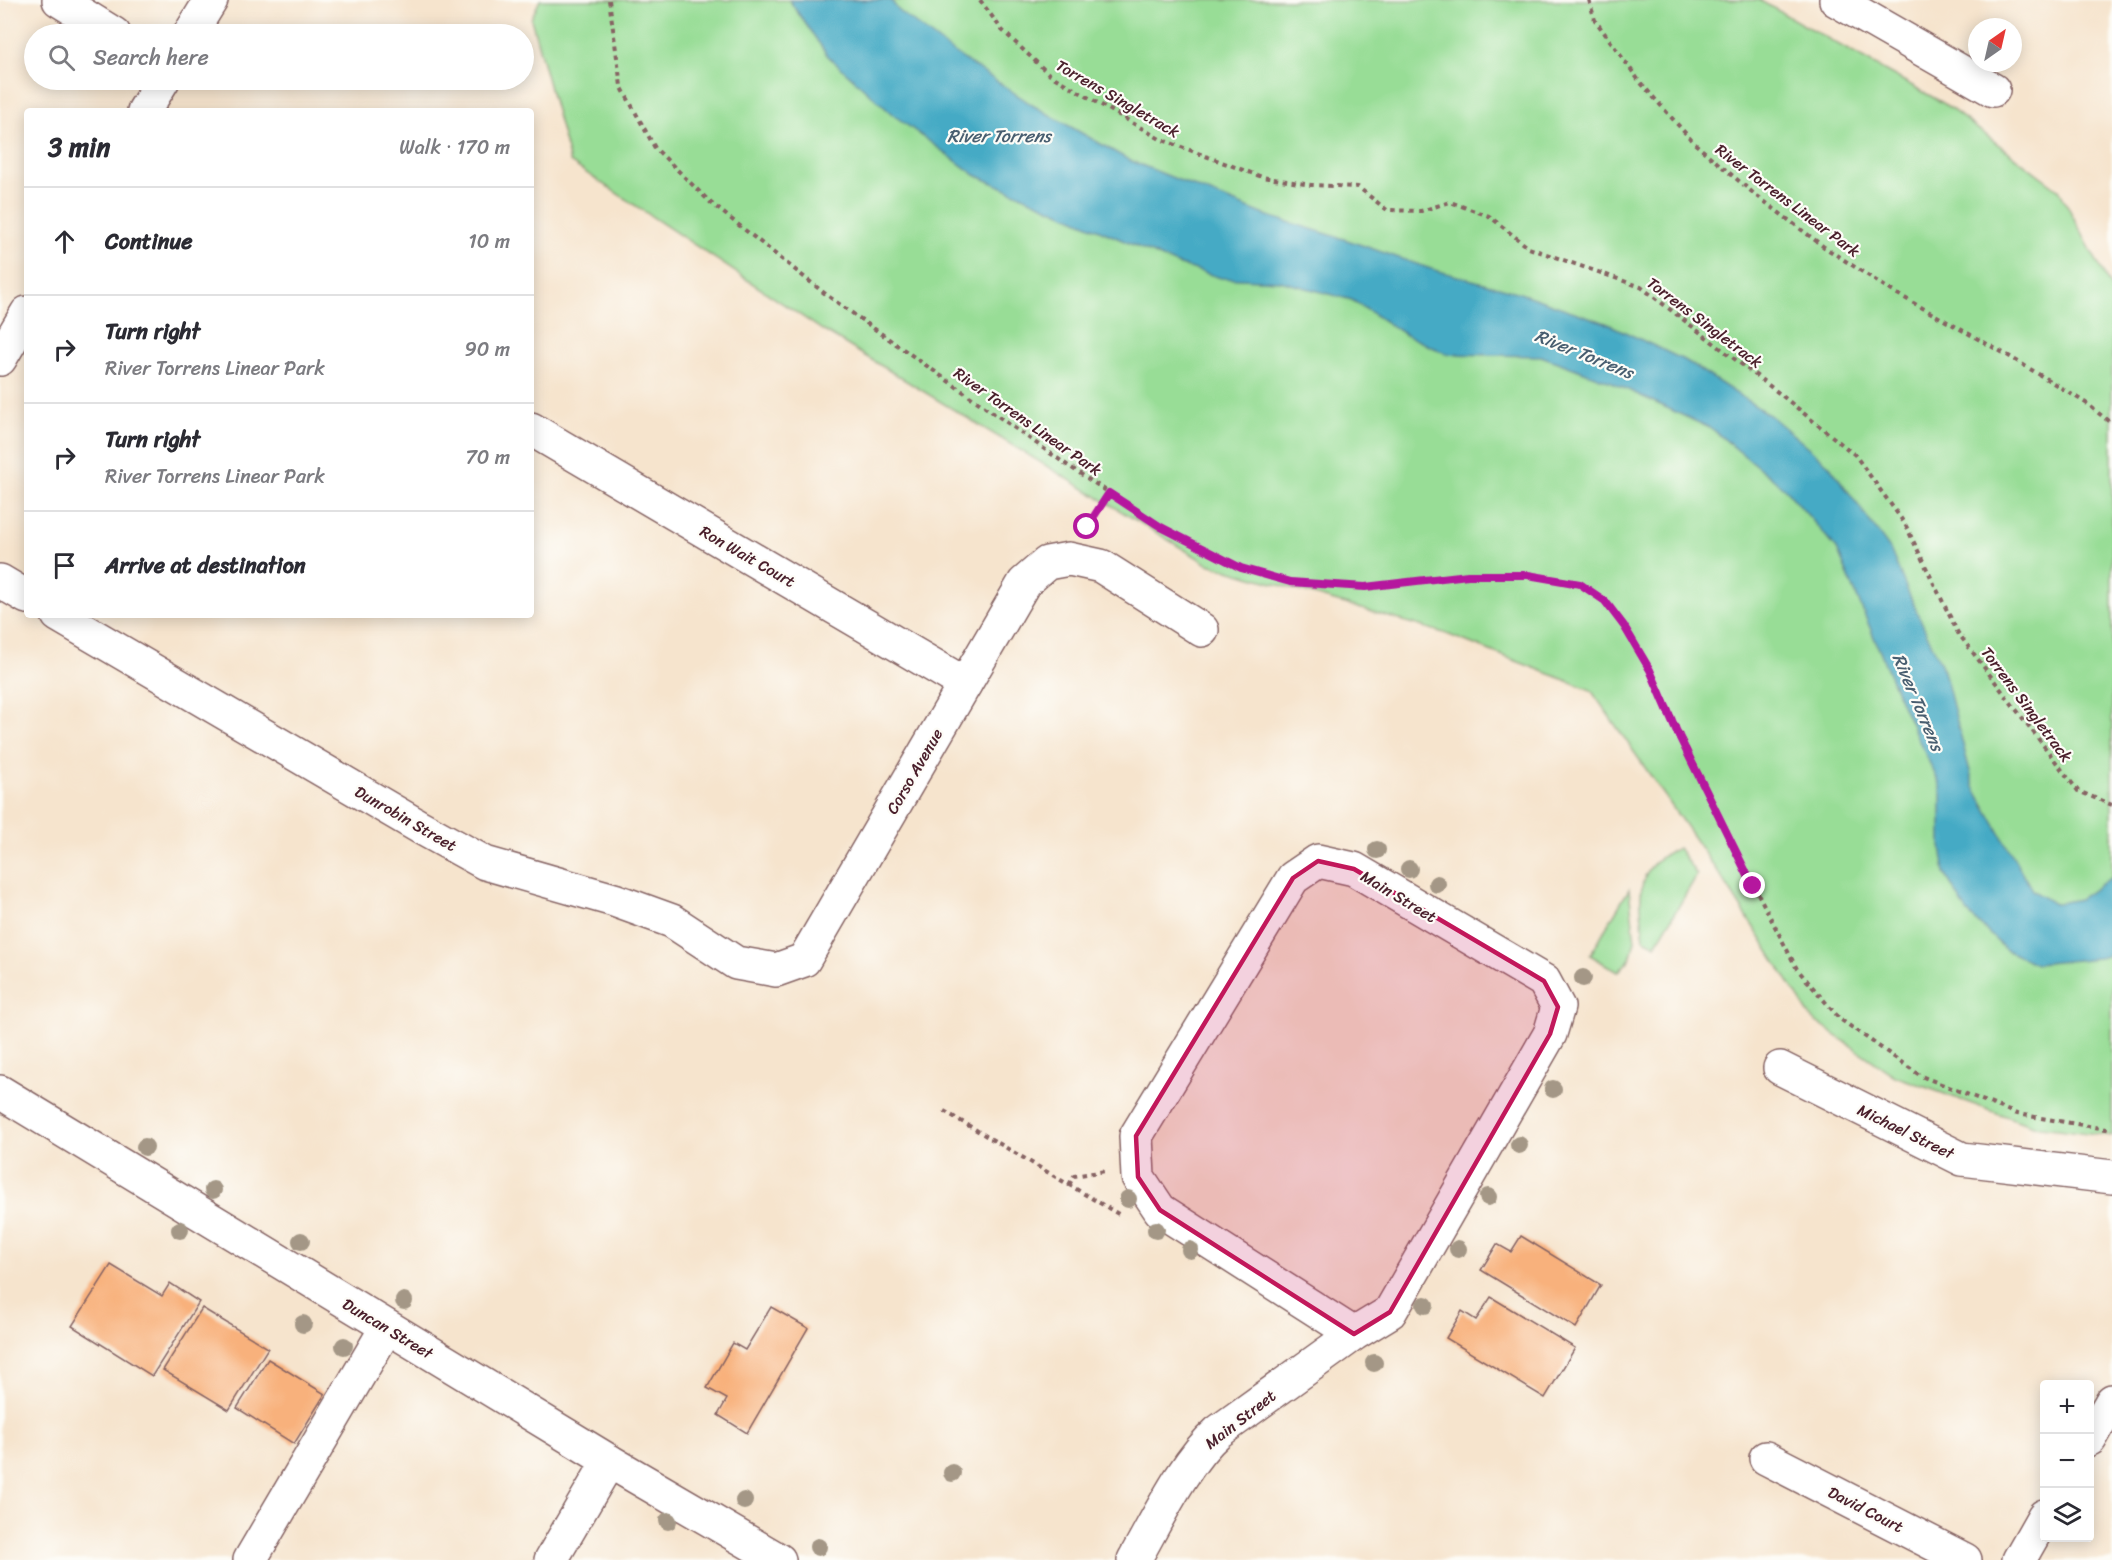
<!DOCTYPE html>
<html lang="en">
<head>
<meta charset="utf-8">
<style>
	body { margin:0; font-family:Sriracha,sans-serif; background:#f7f7f7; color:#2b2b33 }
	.controls { position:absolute; right:18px; bottom:18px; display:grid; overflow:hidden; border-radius:6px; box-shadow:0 3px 15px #0003 }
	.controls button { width:54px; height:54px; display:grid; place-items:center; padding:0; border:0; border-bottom:2px solid #e1e1e2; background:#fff; color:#2b2b33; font:30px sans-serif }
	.compass { position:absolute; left:1968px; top:18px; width:54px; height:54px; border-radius:50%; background:#fff; box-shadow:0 3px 15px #0003; rotate:34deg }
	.stop { position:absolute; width:18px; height:18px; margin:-14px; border:4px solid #b5179e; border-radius:50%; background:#fff }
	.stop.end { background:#b5179e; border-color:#fff; box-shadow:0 2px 6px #0008 }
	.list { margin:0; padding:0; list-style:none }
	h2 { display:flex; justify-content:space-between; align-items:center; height:78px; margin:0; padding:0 24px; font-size:26px }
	h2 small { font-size:20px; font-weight:400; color:#7c7c81 }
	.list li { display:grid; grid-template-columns:39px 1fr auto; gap:18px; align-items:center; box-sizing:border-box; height:108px; padding:0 24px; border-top:2px solid #e1e1e2 }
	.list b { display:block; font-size:22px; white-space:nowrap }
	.list p { margin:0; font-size:20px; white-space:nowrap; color:#7c7c81 }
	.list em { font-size:20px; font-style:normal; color:#7c7c81 }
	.icon { flex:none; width:33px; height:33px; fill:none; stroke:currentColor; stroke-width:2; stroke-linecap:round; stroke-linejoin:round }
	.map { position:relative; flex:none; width:2112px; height:1560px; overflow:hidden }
	.search { position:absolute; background:#fff; box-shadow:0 3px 15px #0003; left:24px; top:24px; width:510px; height:66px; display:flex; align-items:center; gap:15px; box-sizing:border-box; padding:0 21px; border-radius:33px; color:#7c7c81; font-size:22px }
	.panel { position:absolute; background:#fff; box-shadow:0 3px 15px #0003; left:24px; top:108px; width:510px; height:510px; border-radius:6px }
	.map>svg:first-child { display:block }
	.green { fill:#98dd96; stroke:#717e60; stroke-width:1.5 }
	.water { fill:#45aac5; stroke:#486478; stroke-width:1.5 }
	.building { fill:#f8b17b }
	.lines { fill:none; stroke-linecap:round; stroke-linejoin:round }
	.minor-casing { stroke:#866464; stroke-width:36 }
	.path { stroke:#866464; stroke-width:4; stroke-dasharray:4.5 4.5; stroke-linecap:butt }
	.minor { stroke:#fff; stroke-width:33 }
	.tree { fill:#a49786 }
	.route { stroke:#b5179e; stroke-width:8 }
	.marked { fill:#c2185b; fill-opacity:0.2; stroke:#c2185b; stroke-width:4.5; stroke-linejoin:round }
	.labels { text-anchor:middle; stroke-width:4.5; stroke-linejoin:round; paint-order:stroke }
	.street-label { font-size:16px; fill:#4a1f2b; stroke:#fdfcf7 }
	.water-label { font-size:18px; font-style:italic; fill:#485e70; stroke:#fdfcf7 }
</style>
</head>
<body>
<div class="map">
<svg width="2112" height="1560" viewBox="0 0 2112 1560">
	<rect width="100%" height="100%" fill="#fdfcf7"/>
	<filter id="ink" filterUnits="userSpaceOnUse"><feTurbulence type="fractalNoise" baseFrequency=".0167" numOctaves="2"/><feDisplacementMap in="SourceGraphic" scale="12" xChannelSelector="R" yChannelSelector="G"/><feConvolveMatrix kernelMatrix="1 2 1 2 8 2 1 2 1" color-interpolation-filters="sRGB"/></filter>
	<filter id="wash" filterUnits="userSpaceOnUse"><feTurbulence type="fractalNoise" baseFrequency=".008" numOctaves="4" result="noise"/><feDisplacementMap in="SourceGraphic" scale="24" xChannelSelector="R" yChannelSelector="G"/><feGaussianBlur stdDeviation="1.35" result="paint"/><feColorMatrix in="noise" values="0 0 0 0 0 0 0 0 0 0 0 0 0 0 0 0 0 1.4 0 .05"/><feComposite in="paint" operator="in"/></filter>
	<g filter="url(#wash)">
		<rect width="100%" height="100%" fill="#f6e4cd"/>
		<!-- green -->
		<g class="green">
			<polygon points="540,0 1759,0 1943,103 2059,190 2112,290 2112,1136 2033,1126 1895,1076 1812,1019 1728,887 1591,690 1444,633 1208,564 824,331 570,162 531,19"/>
			<path d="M1678 848 1697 875 1656 945 1644 939C1640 898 1632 867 1678 848Z"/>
			<polygon points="1629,889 1635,941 1630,959 1618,972 1590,955"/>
		</g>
		<!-- water -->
		<polygon class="water" points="789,0 891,0 898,10 950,50 1034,106 1129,160 1265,215 1347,240 1431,269 1517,292 1606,323 1688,362 1771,416 1829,465 1890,549 1908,592 1944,671 1974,787 2032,890 2054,904 2079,899 2112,877 2112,955 2099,958 2036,964 2006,950 1967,912 1945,874 1941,846 1941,787 1904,709 1837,549 1786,490 1712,429 1611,382 1541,356 1447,354 1404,334 1352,300 1280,281 1221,278 1174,263 975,175 892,114 828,56"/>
		<g id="blocks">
			<!-- building -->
			<g class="building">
				<polygon points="1521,1236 1601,1285 1576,1328 1481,1270 1497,1244 1511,1252"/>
				<polygon points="111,1265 162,1296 170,1283 199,1302 152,1376 72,1326"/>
				<polygon points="1491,1297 1575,1348 1545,1398 1446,1338 1462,1311 1476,1320"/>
				<polygon points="771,1307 808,1328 747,1433 718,1415 727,1399 707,1388 733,1343 745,1350"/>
				<polygon points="202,1308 268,1348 229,1410 163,1370"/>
				<polygon points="268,1359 325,1394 294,1444 237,1408"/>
			</g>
		</g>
	</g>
	<g filter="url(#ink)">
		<use href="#blocks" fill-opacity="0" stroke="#866464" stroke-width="1.5"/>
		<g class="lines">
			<!-- minor casing -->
			<g class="minor-casing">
				<g id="minor">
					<polyline points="59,0 114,34"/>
					<polyline points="1836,0 1993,90"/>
					<polyline points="190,34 211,0"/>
					<polyline points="144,111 163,80"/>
					<polyline points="0,359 27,313"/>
					<polyline points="531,429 965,684"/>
					<polyline points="0,581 27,597"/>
					<polyline points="58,615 420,827 485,863 614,900 672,921 736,963 776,970 804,960 1024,583 1047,563 1069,559 1101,566 1202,630"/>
					<polyline points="1780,1068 1962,1159 2112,1177"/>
					<polyline points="0,1092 609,1461 779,1560"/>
					<polyline points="2090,1439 2112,1401"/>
					<polyline points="1766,1458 1965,1560"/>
					<polyline points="250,1560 387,1327"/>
					<polyline points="551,1560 609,1461"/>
					<path d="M1134 1560C1157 1520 1184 1462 1218 1432L1354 1334 1390 1312 1550 1034 1558 1007 1544 981 1354 869 1318 861 1293 878 1136 1136 1138 1177 1160 1210 1354 1334"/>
					<polyline points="2019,1560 2044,1516"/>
				</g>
			</g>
			<!-- path -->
			<g class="path">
				<polyline points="609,0 621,86 655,148 711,203 828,296 1067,465 1161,527 1241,568 1290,582 1364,587 1468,575 1528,575 1580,584 1605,601 1624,626 1650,670 1721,822 1797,969 1840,1019 1921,1076 2017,1114 2112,1130"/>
				<polyline points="980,0 1002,30 1050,75 1160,139 1262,177 1311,185 1358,187 1387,210 1421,211 1450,202 1489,216 1529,248 1641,287 1780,394 1855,455 1905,524 1958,633 2078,791 2112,805"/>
				<polyline points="1589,0 1595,20 1640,82 1694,143 1752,192 1824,247 1892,291 2007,355 2086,403 2112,424"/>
				<polyline points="1087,527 1109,493"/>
				<polyline points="944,1111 1120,1215"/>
				<polyline points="1069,1185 1074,1176 1105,1171"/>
			</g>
			<!-- minor -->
			<use href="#minor" class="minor"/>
		</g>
		<!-- trees -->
		<g class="tree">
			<circle cx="1377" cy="850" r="9"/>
			<circle cx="1409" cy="869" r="9"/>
			<circle cx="1437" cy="884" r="9"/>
			<circle cx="1583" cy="978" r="9"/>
			<circle cx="1553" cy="1089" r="9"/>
			<circle cx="1519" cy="1145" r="9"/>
			<circle cx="145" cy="1147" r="9"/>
			<circle cx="213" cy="1190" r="9"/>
			<circle cx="1488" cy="1197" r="9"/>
			<circle cx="1128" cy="1199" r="9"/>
			<circle cx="180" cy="1230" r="9"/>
			<circle cx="1156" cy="1230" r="9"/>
			<circle cx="301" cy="1241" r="9"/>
			<circle cx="1458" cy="1249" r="9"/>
			<circle cx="1190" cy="1250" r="9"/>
			<circle cx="404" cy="1301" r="9"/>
			<circle cx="1425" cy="1305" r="9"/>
			<circle cx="303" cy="1324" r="9"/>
			<circle cx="344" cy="1346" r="9"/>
			<circle cx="1374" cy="1363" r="9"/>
			<circle cx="952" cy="1473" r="9"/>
			<circle cx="744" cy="1501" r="9"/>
			<circle cx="668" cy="1521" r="9"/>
			<circle cx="818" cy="1547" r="9"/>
		</g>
	</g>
	<g class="lines" filter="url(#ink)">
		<!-- route -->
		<polyline class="route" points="1087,527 1109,493 1161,527 1241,568 1290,582 1365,587 1468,575 1528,575 1580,584 1605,601 1624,626 1650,670 1677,732 1753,886"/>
	</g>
	<!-- marked area -->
	<path class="marked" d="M1318 861 1354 869 1544 981 1558 1007 1550 1034 1390 1312 1354 1334 1160 1210 1138 1177 1136 1136 1293 878Z"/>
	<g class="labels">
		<!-- street labels -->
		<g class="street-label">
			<text transform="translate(1118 98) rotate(30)" y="6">Torrens Singletrack</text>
			<text transform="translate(1788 200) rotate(37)" y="6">River Torrens Linear Park</text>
			<text transform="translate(1705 322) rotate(37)" y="6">Torrens Singletrack</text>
			<text transform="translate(1028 421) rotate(35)" y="6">River Torrens Linear Park</text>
			<text transform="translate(748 556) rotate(30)" y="6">Ron Wait Court</text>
			<text transform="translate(2027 704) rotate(53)" y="6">Torrens Singletrack</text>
			<text transform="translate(914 771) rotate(-60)" y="6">Corso Avenue</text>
			<text transform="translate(406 818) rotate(30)" y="6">Dunrobin Street</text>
			<text transform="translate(1399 896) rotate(31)" y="6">Main Street</text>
			<text transform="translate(1906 1131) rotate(26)" y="6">Michael Street</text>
			<text transform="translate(388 1328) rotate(31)" y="6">Duncan Street</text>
			<text transform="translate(1240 1419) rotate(-38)" y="6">Main Street</text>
			<text transform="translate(1866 1509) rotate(27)" y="6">David Court</text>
		</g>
		<!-- water labels -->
		<g class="water-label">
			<text x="999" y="142">River Torrens</text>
			<text transform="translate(1584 354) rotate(22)" y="6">River Torrens</text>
			<text transform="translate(1918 702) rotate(67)" y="6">River Torrens</text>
		</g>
	</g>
</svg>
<div class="controls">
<button>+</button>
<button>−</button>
<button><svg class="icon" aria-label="layers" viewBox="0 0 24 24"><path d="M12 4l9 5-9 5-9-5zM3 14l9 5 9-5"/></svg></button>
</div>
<svg class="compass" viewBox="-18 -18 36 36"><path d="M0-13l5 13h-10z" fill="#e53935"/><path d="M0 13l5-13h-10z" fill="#7c7c81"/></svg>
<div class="stop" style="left:1087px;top:527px"></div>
<div class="stop end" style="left:1753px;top:886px"></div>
<div class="search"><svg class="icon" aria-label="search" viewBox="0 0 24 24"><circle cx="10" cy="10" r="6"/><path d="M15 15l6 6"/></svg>Search here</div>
<section class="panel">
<h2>3 min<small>Walk · 170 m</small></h2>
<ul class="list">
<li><svg class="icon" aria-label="ahead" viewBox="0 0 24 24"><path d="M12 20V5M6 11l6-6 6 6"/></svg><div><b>Continue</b></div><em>10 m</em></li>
<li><svg class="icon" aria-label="right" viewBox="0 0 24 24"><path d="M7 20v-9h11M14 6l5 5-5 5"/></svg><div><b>Turn right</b><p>River Torrens Linear Park</p></div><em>90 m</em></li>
<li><svg class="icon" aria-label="right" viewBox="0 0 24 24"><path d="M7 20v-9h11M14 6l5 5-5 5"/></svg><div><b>Turn right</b><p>River Torrens Linear Park</p></div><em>70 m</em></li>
<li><svg class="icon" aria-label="arrive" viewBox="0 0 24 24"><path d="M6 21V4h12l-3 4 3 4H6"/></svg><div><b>Arrive at destination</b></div></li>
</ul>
</section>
</div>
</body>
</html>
